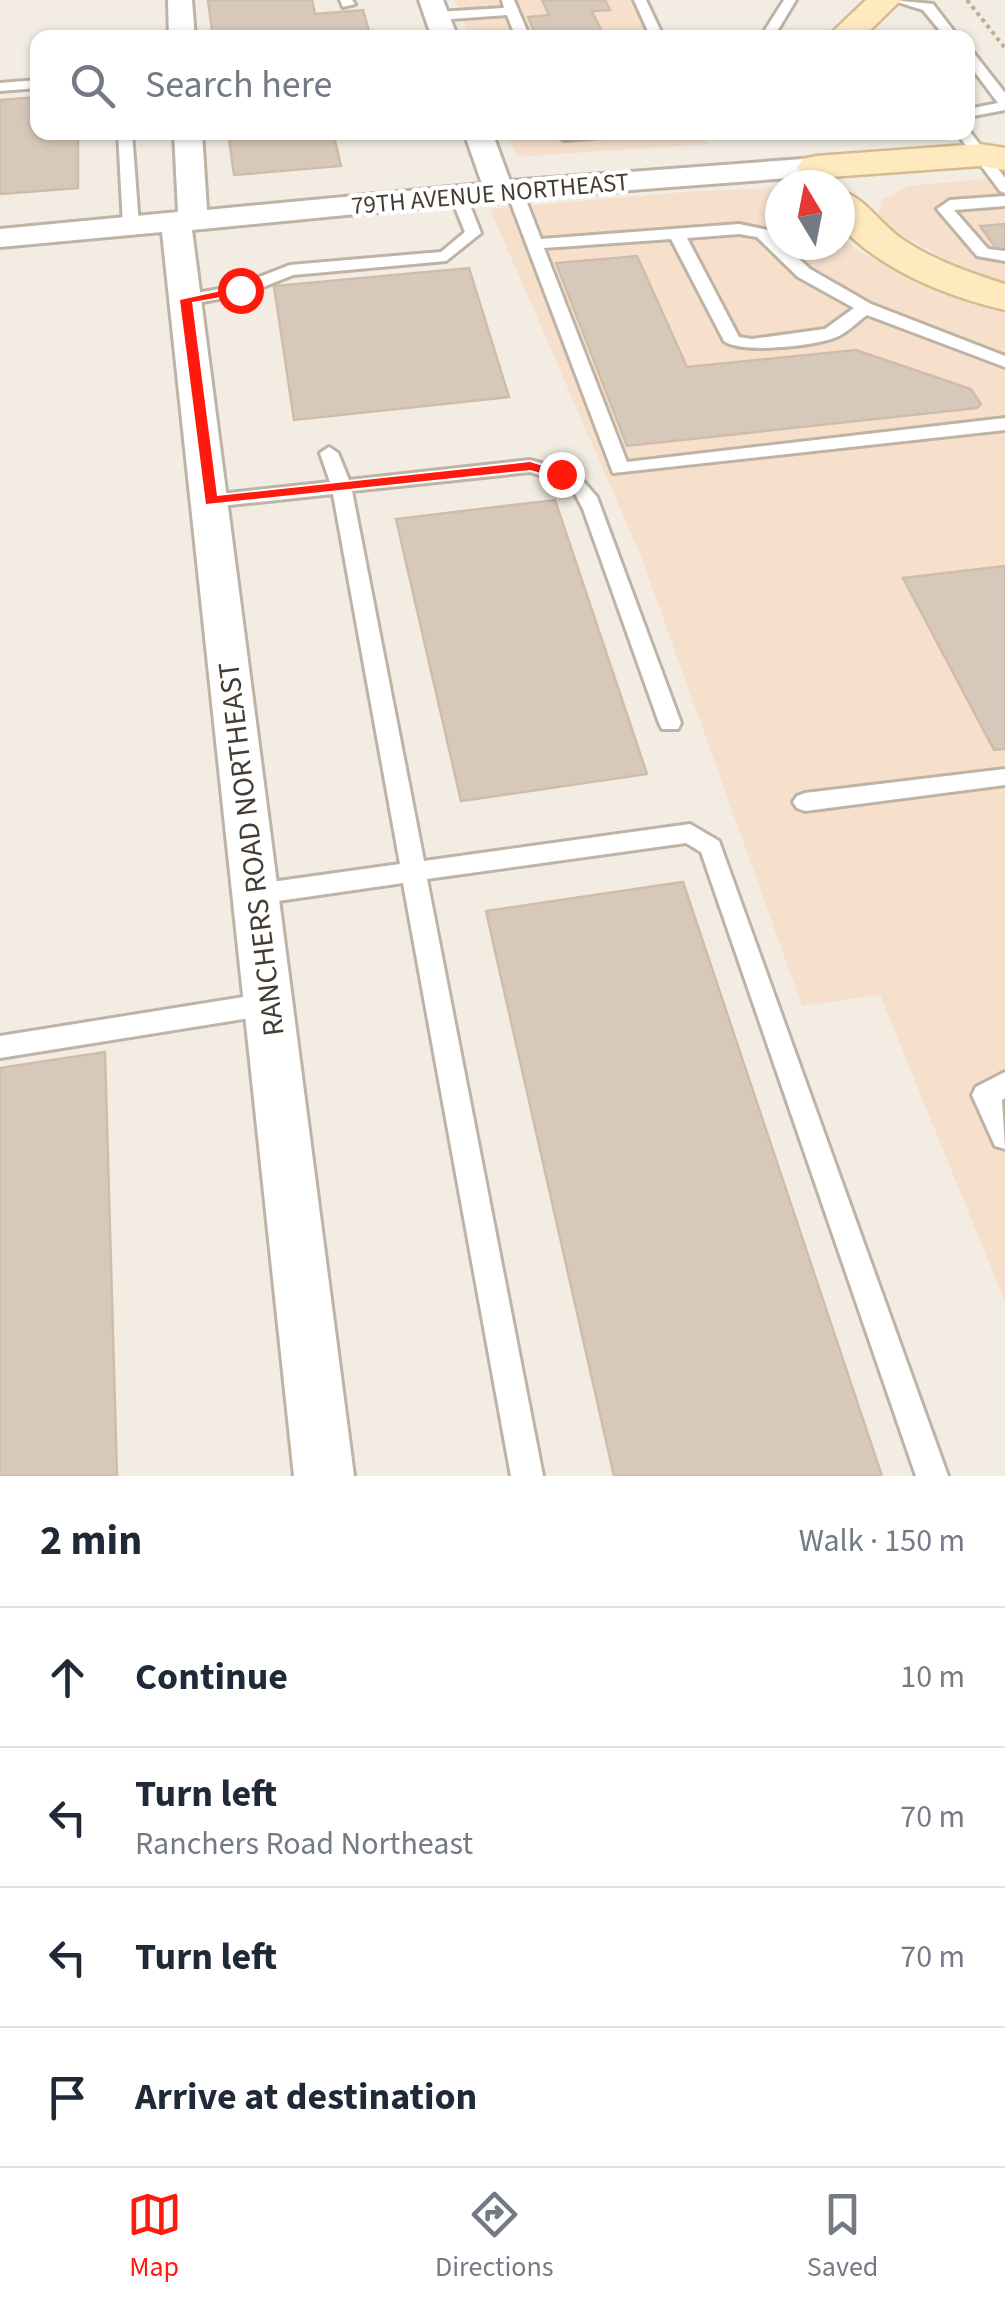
<!DOCTYPE html>
<html lang="en">
<head>
<meta charset="utf-8">
<style>
	body { margin:0; font-family:"Source Sans 3",sans-serif; background:#f6f6f7; color:#1f2937 }
	.compass { position:absolute; left:765px; top:170px; width:90px; height:90px; border-radius:50%; background:#fff; box-shadow:0 2px 8px #0004; rotate:350deg }
	.stop { position:absolute; width:30px; height:30px; margin:-22px; border:8px solid #ff1a0d; border-radius:50%; background:#fff }
	.stop.end { background:#ff1a0d; border-color:#fff; box-shadow:0 2px 10px #0008 }
	.list { margin:0; padding:0; list-style:none }
	h2 { display:flex; justify-content:space-between; align-items:center; height:130px; margin:0; padding:0 40px; font-size:42px }
	h2 small { font-size:32px; font-weight:400; color:#747a83 }
	.list li { display:grid; grid-template-columns:65px 1fr auto; gap:30px; align-items:center; box-sizing:border-box; height:140px; padding:0 40px; border-top:2px solid #e0e1e3 }
	.list b { display:block; font-size:38px; white-space:nowrap }
	.list p { margin:0; font-size:32px; white-space:nowrap; color:#747a83 }
	.list em { font-size:32px; font-style:normal; color:#747a83 }
	.icon { flex:none; width:55px; height:55px; fill:none; stroke:currentColor; stroke-width:2; stroke-linecap:round; stroke-linejoin:round }
	.map { position:relative; flex:none; width:1005px; height:1476px; overflow:hidden }
	.search { position:absolute; background:#fff; box-shadow:0 2px 8px #0004; left:30px; right:30px; top:30px; height:110px; display:flex; align-items:center; gap:25px; box-sizing:border-box; padding:0 35px; border-radius:20px; color:#747a83; font-size:38px }
	.sheet { height:690px; background:#fff }
	nav { display:flex; justify-content:space-around; align-items:center; box-sizing:border-box; height:140px; border-top:2px solid #e0e1e3; background:#fff; font-size:28px; color:#747a83 }
	nav a { display:grid; justify-items:center; gap:5px }
	nav .on { color:#ff1a0d }
	.map>svg:first-child { display:block }
	.commercial { fill:#f6e0cc }
	.building { fill:#d7c9ba; stroke:#cfbdaa; stroke-width:2.5 }
	.lines { fill:none; stroke-linecap:round; stroke-linejoin:round }
	.lane-casing { stroke:#beb3a5; stroke-width:6 }
	.street-casing { stroke:#beb3a5; stroke-width:6 }
	.secondary-casing { stroke:#d4bc90; stroke-width:5 }
	.path { stroke:#c0ad95; stroke-width:4; stroke-dasharray:4 4; stroke-linecap:butt }
	.lane { fill:#fff; fill-rule:evenodd }
	.street { fill:#fff; fill-rule:evenodd }
	.secondary { fill:#ffeac0; fill-rule:evenodd }
	.route { fill:#ff1a0d }
	.labels { text-anchor:middle; stroke-width:9; stroke-linejoin:round; paint-order:stroke }
	.far-street-label { font-size:25px; fill:#443c33; stroke:#fff }
	.street-label { font-size:30px; fill:#443c33; stroke:#fff }
</style>
</head>
<body>
<div class="map">
<svg width="1005" height="1476" viewBox="0 0 1005 1476">
	<rect width="100%" height="100%" fill="#f2ece3"/>
	<!-- commercial -->
	<g class="commercial">
		<polygon points="455,0 632,0 652,37 470,37"/>
		<polygon points="507,133 701,133 707,144 517,157"/>
		<polygon points="1005,177 1005,286 977,277 877,221 882,200 909,186"/>
		<polygon points="780,188 780,245 840,245 840,235 858,251 922,281 1005,311 1005,1302 880,995 802,1006 642,559 490,209 694,191"/>
	</g>
	<!-- building -->
	<g class="building">
		<polygon points="208,0 312,0 315,14 363,10 371,38 213,38"/>
		<polygon points="542,0 605,0 610,10 592,11 605,38 537,38 528,17 549,15"/>
		<polygon points="38,97 38,132 78,132 78,188 0,194 0,100"/>
		<polygon points="228,132 333,132 341,166 234,175"/>
		<polygon points="1005,224 1005,249 997,250 980,226"/>
		<polygon points="637,256 687,367 856,350 971,389 981,404 977,408 627,446 556,263"/>
		<polygon points="469,268 509,397 294,420 274,286"/>
		<polygon points="555,500 647,774 461,801 396,519"/>
		<polygon points="1005,566 1005,749 994,750 903,578"/>
		<polygon points="683,882 882,1476 614,1476 486,911"/>
		<polygon points="105,1052 117,1476 0,1476 0,1068"/>
	</g>
	<g class="lines">
		<!-- lane casing -->
		<g class="lane-casing">
			<g id="lane">
				<polygon points="340,0 352,0 355,4 343,7"/>
				<polygon points="502,0 514,0 530,38 516,38 507,15 437,20 430,16 437,12 504,8"/>
				<polygon points="634,0 646,0 664,38 651,38"/>
				<polygon points="784,0 796,0 773,38 760,38"/>
				<polygon points="891,0 933,4 959,38 946,38 923,10"/>
				<polygon points="968,51 973,52 1005,93 1005,110 968,117 968,109 998,103 968,63"/>
				<polygon points="38,80 38,88 0,91 0,83"/>
				<polygon points="968,129 1005,178 1005,193 1000,191 956,132 968,132"/>
				<polygon points="118,132 132,132 139,226 131,231 123,226"/>
				<polygon points="555,132 620,132 613,136 564,140"/>
				<path d="M509 187 522 190 541 239 739 224 768 230 810 269 871 304 1005 356V367L867 315C857 322 846 334 834 338 813 346 741 354 724 341L671 239 544 248 627 462 1005 418V430L613 473 506 190ZM739 234 757 237 798 277 854 308 825 329 752 339 739 337 687 238Z"/>
				<polygon points="458,190 466,195 481,233 446,261 293,275 246,294 186,305 178,300 186,295 236,286 290,265 441,252 465,232 450,195"/>
				<polygon points="1005,196 1005,206 954,210 988,249 1005,251 1005,261 977,256 937,209 950,200"/>
				<polygon points="329,447 338,453 349,480 530,460 576,473 597,497 681,723 678,729 662,729 659,723 583,509 574,492 562,482 530,472 352,491 424,861 690,824 719,841 948,1476 916,1476 701,852 686,843 427,879 543,1476 511,1476 403,883 257,904 248,901 245,894 248,887 257,884 400,864 333,494 211,507 201,501 211,495 330,482 320,453"/>
				<polygon points="1005,769 1005,785 805,811 797,808 793,802 797,796 805,793"/>
				<polygon points="269,993 278,996 282,1004 278,1012 269,1015 0,1058 0,1036"/>
				<polygon points="1005,1072 1005,1098 1002,1100 1005,1149 995,1146 972,1095 976,1087"/>
			</g>
		</g>
		<!-- street casing -->
		<g class="street-casing">
			<g id="street">
				<polygon points="168,0 192,0 195,38 169,38"/>
				<polygon points="419,0 443,0 458,38 432,38"/>
				<polygon points="174,132 202,132 207,210 482,184 464,132 492,132 510,181 816,158 826,161 830,167 826,173 816,176 499,200 192,230 354,1476 294,1476 162,232 0,247 0,229 178,212"/>
			</g>
		</g>
		<!-- secondary casing -->
		<g class="secondary-casing">
			<g id="secondary">
				<polygon points="866,0 901,0 862,38 826,38"/>
				<polygon points="980,144 1005,148 1005,170 980,166 816,178 803,175 797,167 803,159 816,156"/>
				<path d="M840 191C864 196 881 225 902 239 933 260 970 273 1005 284V310C946 296 883 271 840 226Z"/>
			</g>
		</g>
		<!-- path -->
		<polyline class="path" points="967,0 1005,48"/>
		<!-- lane -->
		<use href="#lane" class="lane"/>
		<!-- street -->
		<use href="#street" class="street"/>
		<!-- secondary -->
		<use href="#secondary" class="secondary"/>
	</g>
	<!-- route -->
	<polygon class="route" points="240,287 244,293 192,302 217,496 530,462 568,474 561,478 530,470 206,504 180,300"/>
	<g class="labels">
		<!-- far-street labels -->
		<g class="far-street-label">
			<text transform="translate(490 193) rotate(-5)" y="9">79TH AVENUE NORTHEAST</text>
		</g>
		<!-- street labels -->
		<g class="street-label">
			<text transform="translate(251 849) rotate(-97)" y="10">RANCHERS ROAD NORTHEAST</text>
		</g>
	</g>
</svg>
<svg class="compass" viewBox="-18 -18 36 36"><path d="M0-13l5 13h-10z" fill="#e53935"/><path d="M0 13l5-13h-10z" fill="#747a83"/></svg>
<div class="stop" style="left:240px;top:290px"></div>
<div class="stop end" style="left:561px;top:474px"></div>
<div class="search"><svg class="icon" aria-label="search" viewBox="0 0 24 24"><circle cx="10" cy="10" r="6"/><path d="M15 15l6 6"/></svg>Search here</div>
</div>
<section class="sheet">
<h2>2 min<small>Walk · 150 m</small></h2>
<ul class="list">
<li><svg class="icon" aria-label="ahead" viewBox="0 0 24 24"><path d="M12 20V5M6 11l6-6 6 6"/></svg><div><b>Continue</b></div><em>10 m</em></li>
<li><svg class="icon" aria-label="left" viewBox="0 0 24 24"><path d="M17 20v-9H6M10 6l-5 5 5 5"/></svg><div><b>Turn left</b><p>Ranchers Road Northeast</p></div><em>70 m</em></li>
<li><svg class="icon" aria-label="left" viewBox="0 0 24 24"><path d="M17 20v-9H6M10 6l-5 5 5 5"/></svg><div><b>Turn left</b></div><em>70 m</em></li>
<li><svg class="icon" aria-label="arrive" viewBox="0 0 24 24"><path d="M6 21V4h12l-3 4 3 4H6"/></svg><div><b>Arrive at destination</b></div></li>
</ul>
</section>
<nav>
<a class="on"><svg class="icon" aria-label="map" viewBox="0 0 24 24"><path d="M3 6l6-2 6 2 6-2v14l-6 2-6-2-6 2zM9 4v14M15 6v14"/></svg>Map</a>
<a><svg class="icon" aria-label="directions" viewBox="0 0 24 24"><path d="M12 3l9 9-9 9-9-9zM9 14v-3h6M13 9l2 2-2 2"/></svg>Directions</a>
<a><svg class="icon" aria-label="saved" viewBox="0 0 24 24"><path d="M7 4h10v16l-5-4-5 4z"/></svg>Saved</a>
</nav>
</body>
</html>
